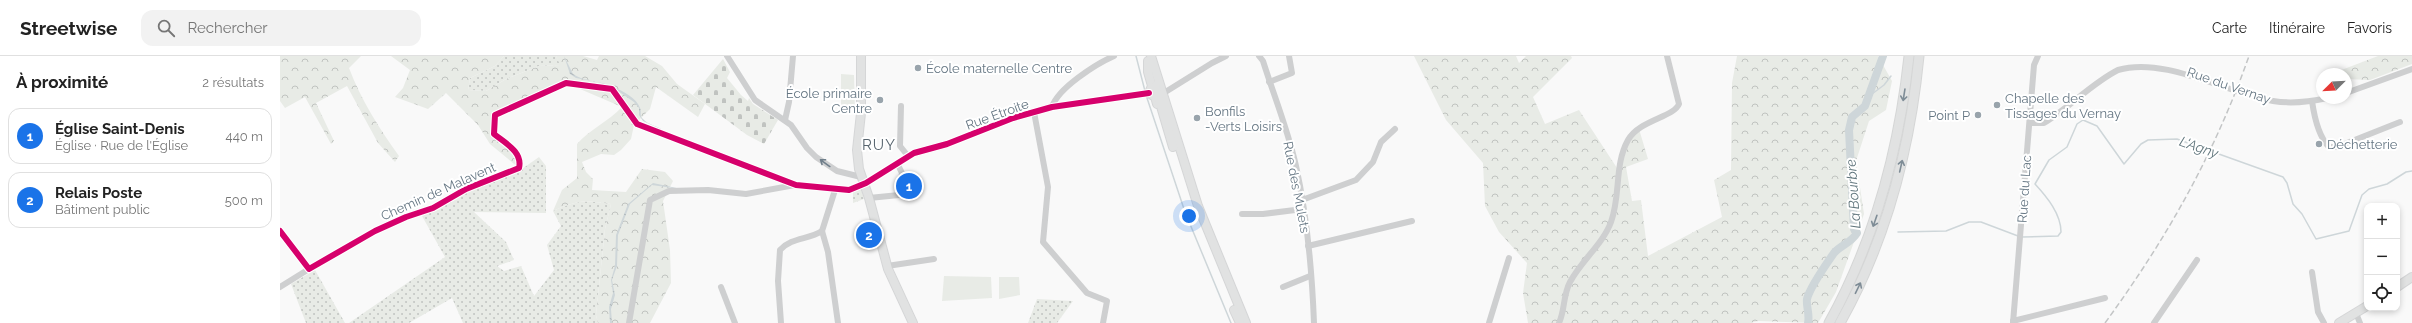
<!DOCTYPE html>
<html lang="fr">
<head>
<meta charset="utf-8">
<style>
	body { margin:0; font-family:Raleway,sans-serif; background:#f2f2f2; color:#222 }
	.controls { position:absolute; right:12px; bottom:12px; display:grid; overflow:hidden; border-radius:8px; box-shadow:0 2px 6px #0003 }
	.controls button { width:36px; height:36px; display:grid; place-items:center; padding:0; border:0; border-bottom:1px solid #e0e0e0; background:#fff; color:#222; font:20px sans-serif }
	.compass { position:absolute; left:2036px; top:12px; width:36px; height:36px; border-radius:50%; background:#fff; box-shadow:0 2px 6px #0003; rotate:246deg }
	.you { position:absolute; left:909px; top:160px; width:14px; height:14px; margin:-10px; border:3px solid #fff; border-radius:50%; background:#1a73e8; box-shadow:0 0 0 6px #1a73e833 }
	.badge { display:grid; place-items:center; width:26px; height:26px; border-radius:50%; background:#1a73e8; color:#fff; font-size:13px; font-weight:700 }
	.pin { position:absolute; translate:-50% -50%; border:2px solid #fff; box-shadow:0 1px 4px #0006 }
	.list { margin:0; padding:0; list-style:none }
	h2 { display:flex; justify-content:space-between; align-items:center; height:52px; margin:0; padding:0 16px; font-size:17px }
	h2 small { font-size:13px; font-weight:400; color:#767676 }
	.list li { display:grid; grid-template-columns:26px 1fr auto; gap:12px; align-items:center; box-sizing:border-box; height:56px; margin:0 8px 8px; padding:0 8px; border:1px solid #e0e0e0; border-radius:12px }
	.list b { display:block; font-size:15px; white-space:nowrap }
	.list p { margin:0; font-size:13px; white-space:nowrap; color:#767676 }
	.list em { font-size:13px; font-style:normal; color:#767676 }
	.icon { flex:none; width:22px; height:22px; fill:none; stroke:currentColor; stroke-width:2; stroke-linecap:round; stroke-linejoin:round }
	.map { position:relative; flex:none; width:2132px; height:267px; overflow:hidden }
	header { display:flex; align-items:center; gap:24px; box-sizing:border-box; height:56px; padding:0 20px; background:#fff; border-bottom:1px solid #e0e0e0 }
	header strong { font-size:19px }
	nav { display:flex; gap:22px; margin-inline-start:auto; font-size:14px }
	.search { width:280px; height:36px; background:#f2f2f2; display:flex; align-items:center; gap:10px; box-sizing:border-box; padding:0 14px; border-radius:12px; color:#767676; font-size:15px }
	main { display:flex }
	aside { flex:1; background:#fff }
	.map>svg:first-child { display:block }
	.grass { fill:url(#grass-dots) }
	.forest { fill:url(#forest-crowns) }
	.cemetery { fill:url(#cemetery-stones) }
	.garden { fill:#e8ebe6 }
	.water { fill:url(#water-ripples) }
	.lines { fill:none; stroke-linecap:round; stroke-linejoin:round }
	.stream { stroke:#ced6d9; stroke-width:1.5 }
	.river { stroke:#ced6d9; stroke-width:8 }
	.major-casing { stroke:#d5d6d7; stroke-width:10 }
	.highway-casing { stroke:#d5d6d6; stroke-width:11 }
	.minor { stroke:#cecfd0; stroke-width:6 }
	.major { stroke:#e1e2e2; stroke-width:8 }
	.highway { stroke:#e1e2e2; stroke-width:9 }
	.rail { stroke:#c3c5c6; stroke-width:1.5; stroke-dasharray:6 3; stroke-linecap:butt }
	.cycleway-casing { stroke:#fff; stroke-width:8 }
	.cycleway { stroke:#d6006c; stroke-width:6 }
	.oneway { stroke:#7e8c96 }
	.oneway2 { stroke:#707f8b }
	.poi-dot { fill:#99a4ac; stroke:#fff; stroke-width:1.5 }
	.labels { text-anchor:middle; stroke-width:4; stroke-linejoin:round; paint-order:stroke }
	.poi-label { font-size:13px; fill:#657683; stroke:#fff; text-anchor:start }
	.street-label { font-size:13px; fill:#657683; stroke:#fff }
	.water-label { font-size:14px; font-style:italic; fill:#60757c; stroke:#fff }
	.quarter-label { font-size:15px; letter-spacing:1px; fill:#57646e; stroke:#fff }
</style>
</head>
<body>
<header>
<strong>Streetwise</strong>
<div class="search"><svg class="icon" aria-label="search" viewBox="0 0 24 24"><circle cx="10" cy="10" r="6"/><path d="M15 15l6 6"/></svg>Rechercher</div>
<nav><a>Carte</a><a>Itinéraire</a><a>Favoris</a></nav>
</header>
<main>
<aside>
<h2>À proximité<small>2 résultats</small></h2>
<ul class="list">
<li><span class="badge">1</span><div><b>Église Saint-Denis</b><p>Église · Rue de l'Église</p></div><em>440 m</em></li>
<li><span class="badge">2</span><div><b>Relais Poste</b><p>Bâtiment public</p></div><em>500 m</em></li>
</ul>
</aside>
<div class="map">
<svg width="2132" height="267" viewBox="0 0 2132 267">
	<defs>
		<pattern id="grass-dots" width="8" height="8" patternUnits="userSpaceOnUse"><rect width="8" height="8" fill="#e8ebe6"/><path d="M2 2h.1M6 6h.1" fill="none" stroke="#c0c3c0" stroke-width="1.8" stroke-linecap="round"/></pattern>
		<pattern id="forest-crowns" width="20" height="18" patternUnits="userSpaceOnUse"><rect width="20" height="18" fill="#e8ebe6"/><path d="M2 6a3 3 0 1 1 6 0M12 15a3 3 0 1 1 6 0" fill="none" stroke="#c0c3c0"/></pattern>
		<pattern id="cemetery-stones" width="16" height="16" patternUnits="userSpaceOnUse"><rect width="16" height="16" fill="#e8ebe6"/><path d="M2 7V4a2 2 0 0 1 4 0v3zM10 15v-3a2 2 0 0 1 4 0v3z" fill="#c0c3c0"/></pattern>
		<pattern id="water-ripples" width="26" height="14" patternUnits="userSpaceOnUse"><rect width="26" height="14" fill="#ced6d9"/><path d="M2 4q2-2 4 0t4 0M15 11q2-2 4 0t4 0" fill="none" stroke="#abb2b5"/></pattern>
	</defs>
	<rect width="100%" height="100%" fill="#f9f9f9"/>
	<!-- grass -->
	<g class="grass">
		<polygon points="224,0 276,0 281,9 259,10 226,23 206,35 188,34 190,22 215,10"/>
		<path d="M259 101 266 110V157L194 156 226 186 234 204 217 210 224 215 241 210 254 240 274 214 267 189 281 170 273 155C298 144 304 144 331 148L325 173 316 259 318 267H183L172 242 129 267H69L165 201 142 160 182 138 242 113Z"/>
		<polygon points="581,133 584,143 573,147 573,136"/>
		<polygon points="35,214 65,267 26,267 11,228"/>
		<polygon points="757,243 793,245 777,267 748,267"/>
	</g>
	<!-- forest -->
	<g class="forest">
		<path d="M0 0H81L69 12C81 44 99 72 119 100L115 106 98 87 67 30 36 47 54 85 51 88 25 41 5 52 0 45Z"/>
		<path d="M111 0H224L215 10 190 22 188 34 206 35 226 23 259 10 280 9 276 0H303L317 4 319 0H365L382 10 397 28 425 48 418 61 376 31 370 53 354 69 351 83 341 94 334 99 321 98 302 106 306 116 313 123 312 134 346 136 362 113 385 116 393 125 383 145 390 194 391 227 370 267H318L316 259 325 173 331 148C304 144 298 144 273 155L282 134 297 122V88C310 73 328 66 342 51L286 27 215 59 214 78 238 98 239 112 210 88 198 69 166 37 148 53 115 41 123 32 130 14Z"/>
		<polygon points="1134,0 1236,0 1239,7 1246,0 1291,0 1292,2 1253,41 1265,68 1299,54 1337,112 1346,90 1359,73 1368,103 1346,111 1352,145 1361,144 1368,200 1442,161 1434,124 1451,114 1452,27 1457,0 1598,0 1612,25 1606,54 1589,65 1576,105 1584,158 1556,236 1538,267 1478,265 1470,267 1248,267 1243,237 1247,207 1219,176 1205,150 1203,107 1166,64"/>
		<polygon points="2098,0 2132,0 2132,8 2090,24 2066,23 2066,18 2051,18"/>
	</g>
	<!-- cemetery -->
	<polygon class="cemetery" points="443,3 450,16 447,22 461,39 468,45 469,42 473,48 498,64 484,88 467,79 413,39"/>
	<!-- garden -->
	<g class="garden">
		<polygon points="561,18 574,19 575,56 561,57"/>
		<polygon points="664,220 711,221 712,242 662,245"/>
		<polygon points="719,221 739,221 740,239 719,243"/>
	</g>
	<!-- water -->
	<g class="water">
		<path d="M284 0 293 18C302 25 322 25 334 31 342 35 357 42 360 52 362 56 359 60 363 63 368 69 378 70 384 75L363 65 359 59V52L354 46 335 33 318 26 296 22 290 18Z"/>
		<polygon points="373,127 406,134 372,129 350,148 338,179 337,210 332,224 335,239 331,253 332,267 330,267 329,251 333,237 331,224 335,210 336,179 348,148"/>
	</g>
	<g class="lines">
		<!-- stream -->
		<g class="stream">
			<polyline points="856,0 865,35"/>
			<polyline points="866,39 905,156 951,267"/>
			<polyline points="1588,41 1604,29 1611,20"/>
			<polyline points="1574,173 1581,169"/>
			<polyline points="1618,176 1666,175 1689,166 1701,166 1738,180"/>
			<path d="M1742 181 1778 180 1781 176C1781 158 1767 141 1755 128L1769 104 1787 91 1797 68 1803 64 1817 70 1844 108 1861 88 1868 84 1897 83 2003 121 2007 127 2013 148 2022 158 2036 183 2069 175 2082 139 2089 133 2107 128 2126 116 2132 115"/>
		</g>
		<!-- river -->
		<path class="river" d="M1528 267C1530 258 1526 251 1527 243 1530 231 1547 207 1554 197 1561 189 1571 187 1577 177L1574 173 1569 74 1572 61 1585 50 1603 0"/>
		<!-- major casing -->
		<g class="major-casing">
			<g id="major">
				<polyline points="581,0 581,57 577,94 579,113 589,142 608,213 633,267"/>
				<polyline points="871,0 918,150 966,267"/>
				<polyline points="868,5 868,16 872,30 869,37 875,41 877,48"/>
				<polyline points="875,30 893,91"/>
				<polyline points="2117,231 2132,221"/>
				<polyline points="954,254 960,267"/>
				<polyline points="2059,267 2087,250"/>
			</g>
		</g>
		<!-- highway casing -->
		<g class="highway-casing">
			<g id="highway">
				<path d="M1549 267C1595 184 1619 94 1629 0"/>
				<path d="M1560 267C1606 185 1630 93 1639 0"/>
			</g>
		</g>
		<!-- minor -->
		<g class="minor">
			<polyline points="447,0 475,44 511,69 527,92 536,101 557,115 581,121"/>
			<path d="M979 0 983 5C994 40 1008 74 1016 110 1027 160 1032 215 1034 267"/>
			<polyline points="989,26 1012,17 1009,0"/>
			<polyline points="887,35 932,7 946,0"/>
			<polyline points="2066,37 2132,13"/>
			<path d="M2032 45C2034 59 2039 81 2049 91H2057L2120 66"/>
			<polyline points="621,50 620,90 628,100"/>
			<path d="M772 51C778 32 816 8 834 0"/>
			<polyline points="754,56 768,131 763,186 807,237 827,245 823,267"/>
			<polyline points="505,64 509,46 513,0"/>
			<path d="M1750 67H1764C1789 52 1812 27 1838 14 1885 0 1946 37 1993 45 2011 48 2029 46 2047 42"/>
			<polyline points="555,134 542,175 548,196 558,267"/>
			<polyline points="589,142 619,139 622,117 617,107"/>
			<polyline points="1022,144 1076,124 1093,106 1101,86 1115,73"/>
			<polyline points="962,158 983,158 1023,153"/>
			<path d="M0 175 29 213 95 175 126 161 153 152 186 133 239 112C243 96 225 87 214 78L215 59 286 27 332 33 357 68 516 129 569 134 586 127 634 97 667 88 733 62 772 51 869 37"/>
			<polyline points="1028,190 1132,165"/>
			<polyline points="607,210 654,203"/>
			<polyline points="2032,216 2038,256 2044,267"/>
			<polyline points="0,231 29,213"/>
			<polyline points="441,231 455,267"/>
			<polyline points="1003,231 1030,220"/>
			<polyline points="2076,257 2080,267"/>
			<polyline points="1733,265 1825,242"/>
			<polyline points="349,267 370,144 389,135 428,134 466,138 515,129"/>
			<path d="M501 267 498 225 500 194C512 181 528 184 542 175"/>
			<polyline points="1209,267 1229,202"/>
			<path d="M1279 267C1285 254 1283 239 1290 226 1301 205 1323 188 1331 166 1341 139 1334 109 1348 84 1359 64 1394 61 1399 48L1387 0"/>
			<polyline points="1733,267 1754,9 1758,0"/>
			<polyline points="1874,267 1917,204"/>
		</g>
		<!-- major -->
		<use href="#major" class="major"/>
		<!-- highway -->
		<use href="#highway" class="highway"/>
		<!-- rail -->
		<path class="rail" d="M1825 267C1887 182 1934 99 1969 0"/>
		<!-- cycleway casing -->
		<g class="cycleway-casing">
			<path id="cycleway" d="M0 175 29 213 95 175 126 161 153 152 186 133 239 112C243 96 225 87 214 78L215 59 286 27 332 33 357 68 516 129 569 134 586 127 634 97 667 88 733 62 772 51 869 37"/>
		</g>
		<!-- cycleway -->
		<use href="#cycleway" class="cycleway"/>
	</g>
	<!-- one-way arrows -->
	<defs><path id="oneway-shaft" d="M-6 0H5M1.5-3L5.5 0L1.5 3" fill="none" stroke-width="1.6" stroke-linecap="round" stroke-linejoin="round"/></defs>
	<g class="oneway">
		<use href="#oneway-shaft" transform="translate(1624 39) rotate(99)"/>
		<use href="#oneway-shaft" transform="translate(1621 110) rotate(-77)"/>
		<use href="#oneway-shaft" transform="translate(1595 165) rotate(109)"/>
		<use href="#oneway-shaft" transform="translate(1578 232) rotate(-64)"/>
	</g>
	<use class="oneway2" href="#oneway-shaft" transform="translate(545 107) rotate(-144)"/>
	<!-- markers -->
	<g class="poi-dot">
		<circle cx="638" cy="12" r="4"/>
		<circle cx="600" cy="44" r="4"/>
		<circle cx="1717" cy="49" r="4"/>
		<circle cx="1698" cy="59" r="4"/>
		<circle cx="917" cy="62" r="4"/>
		<circle cx="2039" cy="88" r="4"/>
	</g>
	<g class="labels">
		<!-- poi labels -->
		<g class="poi-label">
			<text x="646" y="17">École maternelle Centre</text>
			<text x="592" y="42" text-anchor="end">École primaire<tspan x="592" dy="15">Centre</tspan></text>
			<text x="1725" y="47">Chapelle des<tspan x="1725" dy="15">Tissages du Vernay</tspan></text>
			<text x="925" y="60">Bonfils<tspan x="925" dy="15">-Verts Loisirs</tspan></text>
			<text x="1690" y="64" text-anchor="end">Point P</text>
			<text x="2047" y="93">Déchetterie</text>
		</g>
		<!-- street labels -->
		<g class="street-label">
			<text transform="translate(1949 29) rotate(19)" y="5">Rue du Vernay</text>
			<text transform="translate(717 58) rotate(-20)" y="5">Rue Étroite</text>
			<text transform="translate(1017 131) rotate(79)" y="5">Rue des Mulets</text>
			<text transform="translate(1744 133) rotate(-86)" y="5">Rue du Lac</text>
			<text transform="translate(158 135) rotate(-24)" y="5">Chemin de Malavent</text>
		</g>
		<!-- water labels -->
		<g class="water-label">
			<text transform="translate(1919 91) rotate(19)" y="5">L'Agny</text>
			<text transform="translate(1573 138) rotate(-94)" y="5">La Bourbre</text>
		</g>
		<!-- quarter labels -->
		<g class="quarter-label">
			<text x="599" y="94">RUY</text>
		</g>
	</g>
</svg>
<div class="controls">
<button>+</button>
<button>−</button>
<button><svg class="icon" aria-label="locate" viewBox="0 0 24 24"><circle cx="12" cy="12" r="6"/><path d="M12 2v4M12 18v4M2 12h4M18 12h4"/></svg></button>
</div>
<svg class="compass" viewBox="-18 -18 36 36"><path d="M0-13l5 13h-10z" fill="#e53935"/><path d="M0 13l5-13h-10z" fill="#767676"/></svg>
<div class="you"></div>
<div class="pin badge" style="left:629px;top:130px">1</div>
<div class="pin badge" style="left:589px;top:179px">2</div>
</div>
</main>
</body>
</html>
